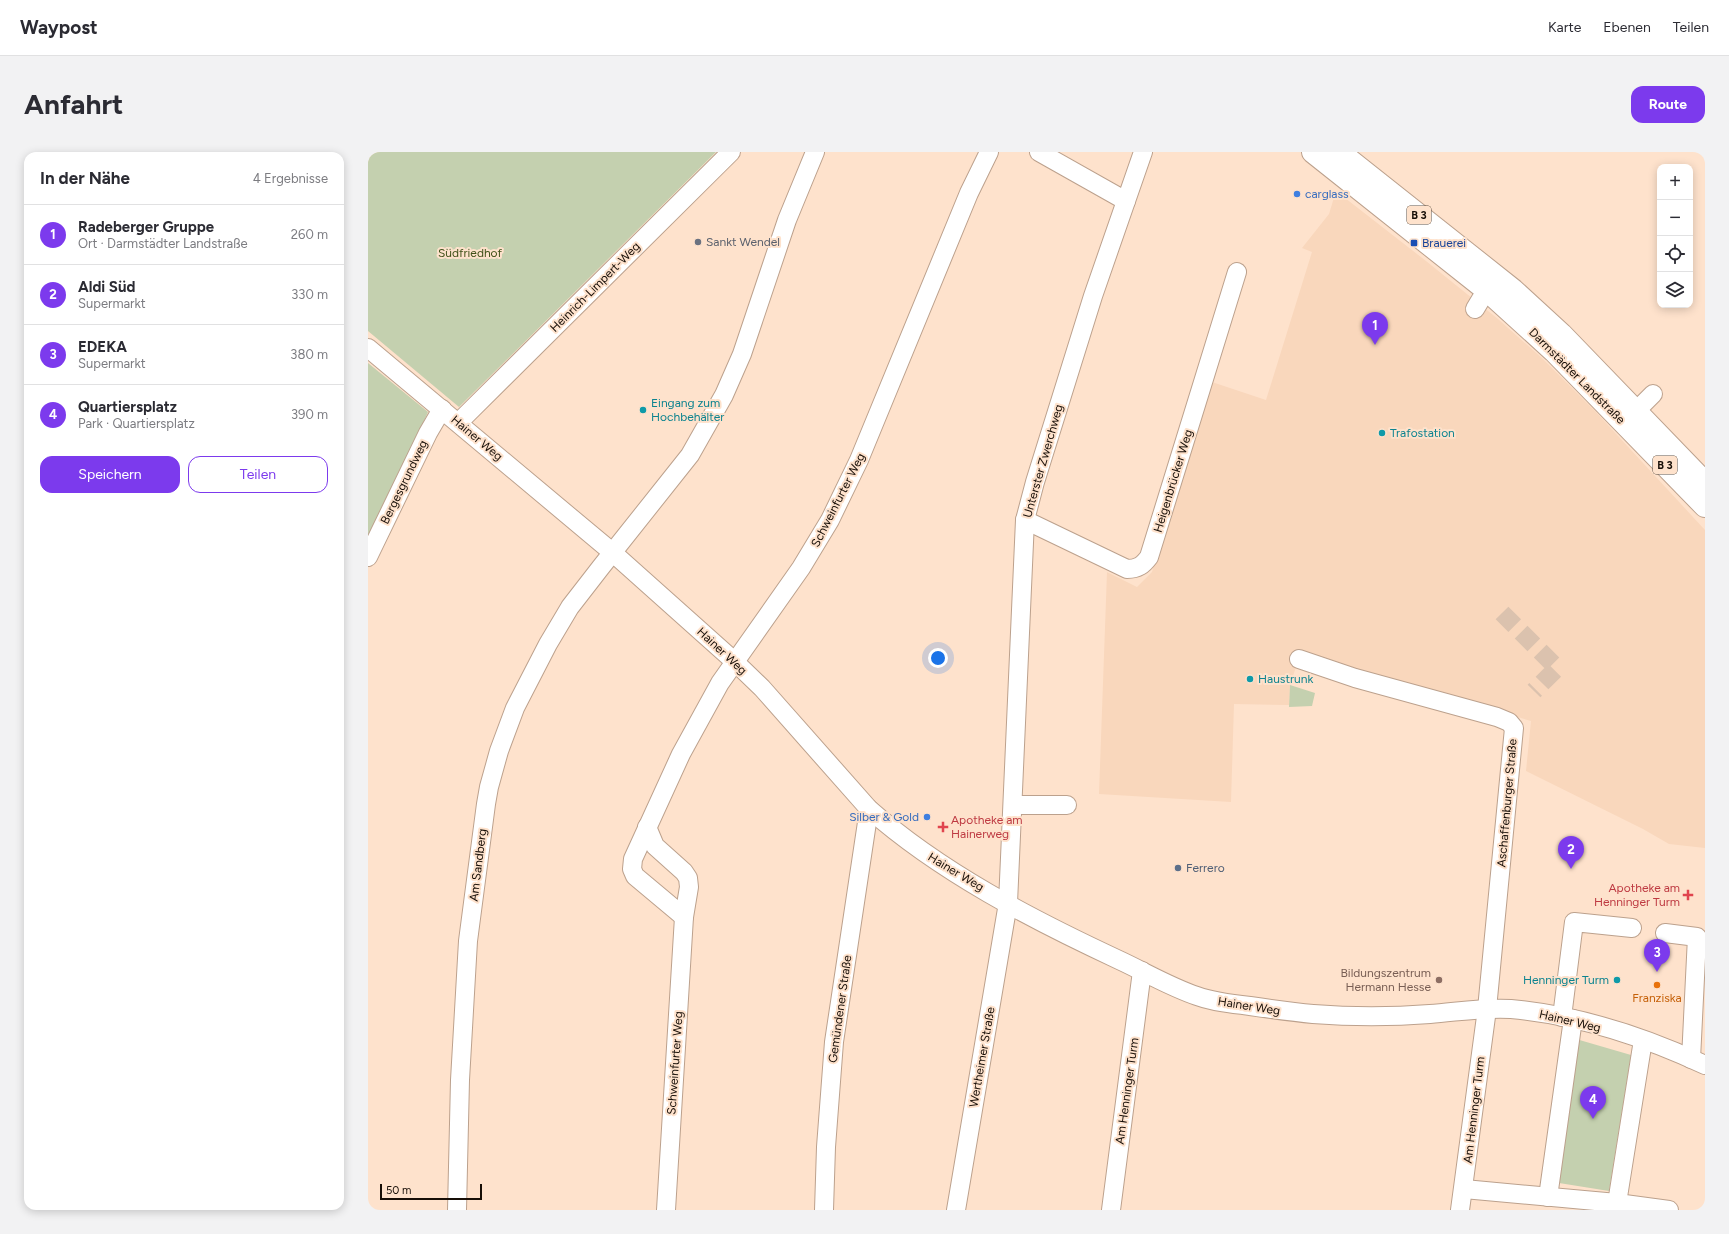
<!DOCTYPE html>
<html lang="de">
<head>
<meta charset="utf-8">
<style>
	body { margin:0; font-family:Figtree,sans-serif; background:#f2f2f3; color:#2b2b33 }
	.controls { position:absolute; right:12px; top:12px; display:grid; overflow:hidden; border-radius:8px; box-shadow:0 2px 10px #0003 }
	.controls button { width:36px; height:36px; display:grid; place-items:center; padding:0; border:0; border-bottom:1px solid #e1e1e2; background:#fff; color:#2b2b33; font:20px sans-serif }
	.scale { position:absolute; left:12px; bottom:10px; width:102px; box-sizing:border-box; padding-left:4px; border:2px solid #170e07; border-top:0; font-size:11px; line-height:14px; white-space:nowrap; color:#170e07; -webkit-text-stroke:3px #fee2cc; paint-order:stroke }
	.you { position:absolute; left:570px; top:506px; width:14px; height:14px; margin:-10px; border:3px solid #fff; border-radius:50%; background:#1a73e8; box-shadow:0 0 0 6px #1a73e833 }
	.badge { display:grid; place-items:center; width:26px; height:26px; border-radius:50%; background:#7c3aed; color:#fff; font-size:13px; font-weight:700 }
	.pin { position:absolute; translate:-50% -33px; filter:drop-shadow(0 1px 2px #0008) }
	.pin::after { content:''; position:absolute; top:21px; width:14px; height:12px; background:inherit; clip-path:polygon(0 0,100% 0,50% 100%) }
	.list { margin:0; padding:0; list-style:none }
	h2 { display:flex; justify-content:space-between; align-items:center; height:52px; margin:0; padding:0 16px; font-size:17px }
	h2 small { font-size:13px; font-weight:400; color:#7c7c81 }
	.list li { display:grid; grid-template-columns:26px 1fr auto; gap:12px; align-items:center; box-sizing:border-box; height:60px; padding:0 16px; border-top:1px solid #e1e1e2 }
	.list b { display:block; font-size:15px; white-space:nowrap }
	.list p { margin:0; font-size:13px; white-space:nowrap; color:#7c7c81 }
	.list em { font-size:13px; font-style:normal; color:#7c7c81 }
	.actions { display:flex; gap:8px; padding:12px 16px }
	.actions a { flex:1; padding:9px 0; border:1px solid #7c3aed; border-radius:12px; text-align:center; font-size:14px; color:#7c3aed }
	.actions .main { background:#7c3aed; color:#fff }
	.icon { flex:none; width:22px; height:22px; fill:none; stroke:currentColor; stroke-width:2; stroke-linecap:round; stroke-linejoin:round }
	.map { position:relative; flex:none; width:1337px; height:1058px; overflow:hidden; border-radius:12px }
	header { display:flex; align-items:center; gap:24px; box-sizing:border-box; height:56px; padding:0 20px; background:#fff; border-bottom:1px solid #e1e1e2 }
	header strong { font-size:19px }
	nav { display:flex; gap:22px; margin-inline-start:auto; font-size:14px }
	.intro { display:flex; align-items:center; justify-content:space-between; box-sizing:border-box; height:96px; padding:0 24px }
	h1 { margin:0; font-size:28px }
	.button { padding:10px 18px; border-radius:12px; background:#7c3aed; color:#fff; font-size:14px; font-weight:700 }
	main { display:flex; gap:24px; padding:0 24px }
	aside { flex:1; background:#fff; border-radius:12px; box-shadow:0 2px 10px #0003 }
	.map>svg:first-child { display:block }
	.built { fill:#f9d7bc }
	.green { fill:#c4d0af }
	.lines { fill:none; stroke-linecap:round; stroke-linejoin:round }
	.minor-tunnel { stroke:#dbc2ae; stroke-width:18; stroke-dasharray:18 9; stroke-linecap:butt }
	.minor-casing { stroke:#bca18d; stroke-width:20 }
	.major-casing { stroke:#bca18d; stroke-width:24 }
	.minor { stroke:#fff; stroke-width:18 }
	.major { stroke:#fff; stroke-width:22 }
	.shop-dot { fill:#3f7fe0; stroke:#fee2cc; stroke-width:1.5 }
	.worship-dot { fill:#6b7280; stroke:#fee2cc; stroke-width:1.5 }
	.transit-dot { fill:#1a4fb4; stroke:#fee2cc; stroke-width:1.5 }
	.culture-dot { fill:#0f9aa8; stroke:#fee2cc; stroke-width:1.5 }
	.health-dot { fill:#e0444e; stroke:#fee2cc; stroke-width:1.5 }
	.service-dot { fill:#5c6f8a; stroke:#fee2cc; stroke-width:1.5 }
	.education-dot { fill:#8d6e63; stroke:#fee2cc; stroke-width:1.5 }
	.food-dot { fill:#e8710a; stroke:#fee2cc; stroke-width:1.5 }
	.labels { text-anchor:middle; stroke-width:4; stroke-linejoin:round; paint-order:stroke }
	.shield { fill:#fee2cc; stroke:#5c4e42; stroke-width:1 }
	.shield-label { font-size:11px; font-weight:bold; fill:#170e07 }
	.shop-label { font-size:12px; fill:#366cbe; stroke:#fee2cc; text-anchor:start }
	.worship-label { font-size:12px; fill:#5b616d; stroke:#fee2cc; text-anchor:start }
	.transit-label { font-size:12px; fill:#164399; stroke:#fee2cc; text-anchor:start }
	.park-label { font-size:12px; fill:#415119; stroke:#fee2cc }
	.street-label { font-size:12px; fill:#170e07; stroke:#fee2cc }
	.culture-label { font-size:12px; fill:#0d838f; stroke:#fee2cc; text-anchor:start }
	.health-label { font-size:12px; fill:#be3a42; stroke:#fee2cc; text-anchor:start }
	.service-label { font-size:12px; fill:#4e5e75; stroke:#fee2cc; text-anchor:start }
	.education-label { font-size:12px; fill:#785e54; stroke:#fee2cc; text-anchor:end }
	.food-label { font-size:12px; fill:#c56008; stroke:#fee2cc }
</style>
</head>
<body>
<header>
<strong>Waypost</strong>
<nav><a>Karte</a><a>Ebenen</a><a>Teilen</a></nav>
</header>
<div class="intro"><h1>Anfahrt</h1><a class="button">Route</a></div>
<main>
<aside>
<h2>In der Nähe<small>4 Ergebnisse</small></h2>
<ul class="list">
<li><span class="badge">1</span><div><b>Radeberger Gruppe</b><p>Ort · Darmstädter Landstraße</p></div><em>260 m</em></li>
<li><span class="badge">2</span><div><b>Aldi Süd</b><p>Supermarkt</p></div><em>330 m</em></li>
<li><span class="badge">3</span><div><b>EDEKA</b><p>Supermarkt</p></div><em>380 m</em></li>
<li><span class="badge">4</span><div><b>Quartiersplatz</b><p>Park · Quartiersplatz</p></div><em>390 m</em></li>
</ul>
<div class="actions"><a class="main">Speichern</a><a>Teilen</a></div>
</aside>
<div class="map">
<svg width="1337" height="1058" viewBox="0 0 1337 1058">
	<rect width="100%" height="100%" fill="#fee2cc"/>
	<!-- built -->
	<polygon class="built" points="968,39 1058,109 1130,167 1175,207 1227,259 1337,378 1337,696 1301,692 1275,677 1158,619 1163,569 933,500 922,533 921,553 866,552 863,650 731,642 739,420 769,435 784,420 844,230 898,248 944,100 934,96 961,62"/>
	<!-- green -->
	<g class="green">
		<polygon points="0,0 348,0 91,255 0,179"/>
		<polygon points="0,211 60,260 0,395"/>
		<polygon points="922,533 947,541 944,554 921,555"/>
		<polygon points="1208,887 1263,903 1241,1039 1191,1031"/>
	</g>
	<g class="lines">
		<!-- minor-tunnel -->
		<polyline class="minor-tunnel" points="1134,461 1189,516 1166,539"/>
		<!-- minor casing -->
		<g class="minor-casing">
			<g id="minor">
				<polyline points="671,0 758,49"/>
				<polyline points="1107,157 1113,147 1128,128"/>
				<path d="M0 196 244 400 366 509 394 536 501 657C572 720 665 768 751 808 777 820 802 835 829 844 846 850 864 852 882 854 903 857 924 860 945 862 984 865 1023 865 1062 862 1089 860 1116 855 1143 857 1209 863 1277 885 1337 913"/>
				<polyline points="1259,268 1285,242"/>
				<polyline points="91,270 363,0"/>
				<path d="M657 368 759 417C770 417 775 413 781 405L869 120"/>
				<polyline points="0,405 60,281 74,257"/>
				<polyline points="931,507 987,526 1129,565 1141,570 1146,576 1119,857 1092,1058"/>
				<polyline points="645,653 699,653"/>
				<polyline points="279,675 287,694 316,720 320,726 321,735 316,765 298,1058"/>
				<polyline points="316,765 267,724 264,717 265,707 313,602 352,531 433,416 462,368 491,308 601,41 621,0"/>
				<polyline points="1297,781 1329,785 1323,907"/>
				<polyline points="1194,865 1206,770 1264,776"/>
				<polyline points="1096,1037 1249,1051 1301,1058"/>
				<polyline points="1180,1045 1205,867"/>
				<polyline points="1249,1051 1275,888"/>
				<polyline points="89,1058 92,928 100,789 118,652 121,635 131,599 147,556 180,492 202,455 233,415 322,303 356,243 374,202 419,68 447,0"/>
				<polyline points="456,1058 458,995 466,890 501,657"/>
				<polyline points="588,1058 640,751 657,368 667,330 725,144 775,0"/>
				<polyline points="743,1058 774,819"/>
			</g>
		</g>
		<!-- major casing -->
		<g class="major-casing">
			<g id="major">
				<polyline points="945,0 1120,139 1186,199 1337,354"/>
				<polyline points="971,0 1145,138 1193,182 1337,331"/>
			</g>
		</g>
		<!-- minor -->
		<use href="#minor" class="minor"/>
		<!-- major -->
		<use href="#major" class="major"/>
	</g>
	<!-- markers -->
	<g class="shop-dot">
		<circle cx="929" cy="42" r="4"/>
		<circle cx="559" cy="665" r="4"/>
	</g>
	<circle class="worship-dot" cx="330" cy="90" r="4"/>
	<rect class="transit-dot" x="1042" y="87" width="8" height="8" rx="2"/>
	<g class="culture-dot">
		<circle cx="275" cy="258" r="4"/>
		<circle cx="1014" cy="281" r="4"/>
		<circle cx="882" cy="527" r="4"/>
		<circle cx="1249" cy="828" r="4"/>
	</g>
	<g class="health-dot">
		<path d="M573 669h4v4h4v4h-4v4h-4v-4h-4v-4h4z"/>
		<path d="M1318 737h4v4h4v4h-4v4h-4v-4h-4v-4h4z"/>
	</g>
	<circle class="service-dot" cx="810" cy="716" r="4"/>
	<circle class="education-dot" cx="1071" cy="828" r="4"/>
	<circle class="food-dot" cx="1289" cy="833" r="4"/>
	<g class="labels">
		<!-- shield labels -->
		<g class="shield">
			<rect x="1039" y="54" width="24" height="18" rx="3"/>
			<rect x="1285" y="304" width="24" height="18" rx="3"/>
		</g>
		<g class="shield-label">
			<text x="1051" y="67">B 3</text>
			<text x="1297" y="317">B 3</text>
		</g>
		<!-- shop labels -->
		<g class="shop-label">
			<text x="937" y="46">carglass</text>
			<text x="551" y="669" text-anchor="end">Silber &amp; Gold</text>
		</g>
		<!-- worship labels -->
		<g class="worship-label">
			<text x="338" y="94">Sankt Wendel</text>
		</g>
		<!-- transit labels -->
		<g class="transit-label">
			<text x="1054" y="95">Brauerei</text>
		</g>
		<!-- park labels -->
		<g class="park-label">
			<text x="102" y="105">Südfriedhof</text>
		</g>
		<!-- street labels -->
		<g class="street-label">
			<text transform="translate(227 135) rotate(-45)" y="4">Heinrich-Limpert-Weg</text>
			<text transform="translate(1209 224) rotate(45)" y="4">Darmstädter Landstraße</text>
			<text transform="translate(109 286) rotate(40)" y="4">Hainer Weg</text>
			<text transform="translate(675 309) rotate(-74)" y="4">Unterster Zwerchweg</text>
			<text transform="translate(805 329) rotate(-73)" y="4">Heigenbrücker Weg</text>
			<text transform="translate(36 330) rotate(-64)" y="4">Bergesgrundweg</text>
			<text transform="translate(470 348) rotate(-63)" y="4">Schweinfurter Weg</text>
			<text transform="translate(354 499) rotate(43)" y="4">Hainer Weg</text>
			<text transform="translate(1139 651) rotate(-85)" y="4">Aschaffenburger Straße</text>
			<text transform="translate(110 713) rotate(-83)" y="4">Am Sandberg</text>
			<text transform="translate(588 720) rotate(31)" y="4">Hainer Weg</text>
			<text transform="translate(881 854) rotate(9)" y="4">Hainer Weg</text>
			<text transform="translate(472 857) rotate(-82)" y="4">Gemündener Straße</text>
			<text transform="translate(1202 869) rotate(13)" y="4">Hainer Weg</text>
			<text transform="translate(614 905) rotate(-80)" y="4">Wertheimer Straße</text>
			<text transform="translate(307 911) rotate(-86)" y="4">Schweinfurter Weg</text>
			<text transform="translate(759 939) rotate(-82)" y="4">Am Henninger Turm</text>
			<text transform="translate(1106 958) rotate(-83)" y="4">Am Henninger Turm</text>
		</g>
		<!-- culture labels -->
		<g class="culture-label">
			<text x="283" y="255">Eingang zum<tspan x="283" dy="14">Hochbehälter</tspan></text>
			<text x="1022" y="285">Trafostation</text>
			<text x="890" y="531">Haustrunk</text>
			<text x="1241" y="832" text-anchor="end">Henninger Turm</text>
		</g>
		<!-- health labels -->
		<g class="health-label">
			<text x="583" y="672">Apotheke am<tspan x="583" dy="14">Hainerweg</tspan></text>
			<text x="1312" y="740" text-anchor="end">Apotheke am<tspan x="1312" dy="14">Henninger Turm</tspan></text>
		</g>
		<!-- service labels -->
		<g class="service-label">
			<text x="818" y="720">Ferrero</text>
		</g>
		<!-- education labels -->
		<g class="education-label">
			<text x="1063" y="825">Bildungszentrum<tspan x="1063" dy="14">Hermann Hesse</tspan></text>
		</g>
		<!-- food labels -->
		<g class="food-label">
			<text x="1289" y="850">Franziska</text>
		</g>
	</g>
</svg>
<div class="controls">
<button>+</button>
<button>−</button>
<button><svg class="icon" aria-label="locate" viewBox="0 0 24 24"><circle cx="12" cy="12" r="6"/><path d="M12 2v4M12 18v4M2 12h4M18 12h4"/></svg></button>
<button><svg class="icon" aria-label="layers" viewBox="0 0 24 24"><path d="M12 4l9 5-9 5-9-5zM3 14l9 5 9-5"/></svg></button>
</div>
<div class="scale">50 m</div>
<div class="you"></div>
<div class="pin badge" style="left:1007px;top:193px">1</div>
<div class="pin badge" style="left:1203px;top:717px">2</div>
<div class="pin badge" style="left:1289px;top:820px">3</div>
<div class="pin badge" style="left:1225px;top:967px">4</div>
</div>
</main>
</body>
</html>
